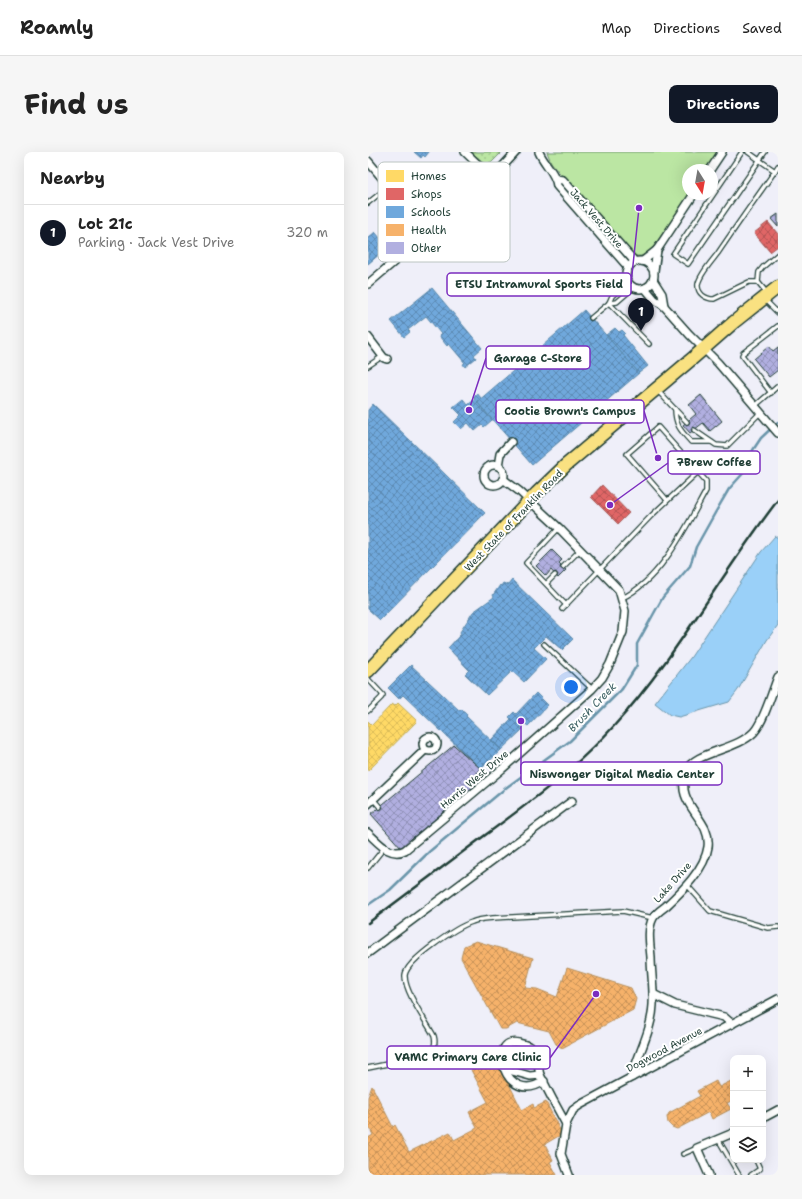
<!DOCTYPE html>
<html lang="en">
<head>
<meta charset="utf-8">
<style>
	body { margin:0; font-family:"Shantell Sans",sans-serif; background:#f6f6f6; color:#222 }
	.controls { position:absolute; right:12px; bottom:12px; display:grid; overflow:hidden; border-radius:8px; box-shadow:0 4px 16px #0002 }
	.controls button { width:36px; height:36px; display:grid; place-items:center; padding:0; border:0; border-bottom:1px solid #e0e0e0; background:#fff; color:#222; font:20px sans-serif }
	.compass { position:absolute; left:314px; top:12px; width:36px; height:36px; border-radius:50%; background:#fff; box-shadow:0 4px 16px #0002; rotate:169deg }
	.you { position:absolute; left:203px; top:535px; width:14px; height:14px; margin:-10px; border:3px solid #fff; border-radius:50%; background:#1a73e8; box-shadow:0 0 0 6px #1a73e833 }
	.badge { display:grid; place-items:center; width:26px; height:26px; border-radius:50%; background:#111827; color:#fff; font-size:13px; font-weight:700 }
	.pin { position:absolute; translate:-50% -33px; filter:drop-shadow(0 1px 2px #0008) }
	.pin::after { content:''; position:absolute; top:21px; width:14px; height:12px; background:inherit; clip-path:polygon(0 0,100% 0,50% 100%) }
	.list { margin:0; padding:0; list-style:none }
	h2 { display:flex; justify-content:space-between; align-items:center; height:52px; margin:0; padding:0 16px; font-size:17px }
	h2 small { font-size:13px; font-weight:400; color:#767676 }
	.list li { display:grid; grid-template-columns:26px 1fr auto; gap:12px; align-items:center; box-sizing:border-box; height:56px; padding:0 16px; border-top:1px solid #e0e0e0 }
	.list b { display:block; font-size:15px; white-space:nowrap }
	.list p { margin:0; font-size:13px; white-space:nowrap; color:#767676 }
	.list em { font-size:13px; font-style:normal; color:#767676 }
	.icon { flex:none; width:22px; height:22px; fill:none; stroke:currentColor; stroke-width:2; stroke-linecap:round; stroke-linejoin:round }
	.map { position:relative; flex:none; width:410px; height:1023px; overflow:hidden; border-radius:8px }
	header { display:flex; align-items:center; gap:24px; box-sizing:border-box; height:56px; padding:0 20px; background:#fff; border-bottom:1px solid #e0e0e0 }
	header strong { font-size:19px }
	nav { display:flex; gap:22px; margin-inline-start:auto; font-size:14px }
	.intro { display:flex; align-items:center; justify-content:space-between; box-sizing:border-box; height:96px; padding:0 24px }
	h1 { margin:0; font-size:28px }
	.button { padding:10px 18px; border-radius:8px; background:#111827; color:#fff; font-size:14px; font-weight:700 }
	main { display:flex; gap:24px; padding:0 24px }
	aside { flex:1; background:#fff; border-radius:8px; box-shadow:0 4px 16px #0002 }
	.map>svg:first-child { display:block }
	.grass { fill:url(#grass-dots); stroke:#6d926c }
	.pitch { fill:#bbe6a3; stroke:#6d926c }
	.water { fill:#9ad0f8; stroke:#6995aa }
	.homes { fill:url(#homes-cross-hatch); stroke:#bcaa57 }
	.shops { fill:url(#shops-cross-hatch); stroke:#a65a57 }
	.schools { fill:url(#schools-cross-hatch); stroke:#5788aa }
	.health { fill:url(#health-cross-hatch); stroke:#b68f5a }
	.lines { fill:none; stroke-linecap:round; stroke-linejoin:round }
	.stream { stroke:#6995aa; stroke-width:2.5 }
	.building { fill:url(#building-cross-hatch); stroke:#1f3d34 }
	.service-casing { stroke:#1f3d34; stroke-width:6 }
	.minor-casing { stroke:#1f3d34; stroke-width:10 }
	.trunk-casing { stroke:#1f3d34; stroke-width:15 }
	.service { stroke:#fff; stroke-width:3.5 }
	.minor { stroke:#fff; stroke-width:7 }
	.trunk { stroke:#f9e181; stroke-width:12 }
	.rail { stroke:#1f3d34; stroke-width:2.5 }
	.labels { text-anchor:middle; stroke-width:4; stroke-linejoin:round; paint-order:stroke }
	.street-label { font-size:10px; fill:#1f3d34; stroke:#fff }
	.water-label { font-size:11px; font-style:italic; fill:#3e6265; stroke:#fff }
	.key { fill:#fff; stroke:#bcc5c2; stroke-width:1 }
	.key-label { font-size:11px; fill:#1f3d34 }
	.leader { fill:none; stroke:#7b2cbf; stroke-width:1.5 }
	.callout-dot { fill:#7b2cbf; stroke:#fff; stroke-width:1.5 }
	.callout { fill:#fff; stroke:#7b2cbf; stroke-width:1.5 }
	.callout-label { font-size:11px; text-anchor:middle; font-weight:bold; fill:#1f3d34 }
</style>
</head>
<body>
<header>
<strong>Roamly</strong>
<nav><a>Map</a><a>Directions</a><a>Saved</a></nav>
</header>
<div class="intro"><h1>Find us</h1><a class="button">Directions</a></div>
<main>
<aside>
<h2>Nearby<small></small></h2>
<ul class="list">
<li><span class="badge">1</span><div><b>Lot 21c</b><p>Parking · Jack Vest Drive</p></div><em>320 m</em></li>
</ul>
</aside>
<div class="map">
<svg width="410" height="1023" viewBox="0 0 410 1023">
	<defs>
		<pattern id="grass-dots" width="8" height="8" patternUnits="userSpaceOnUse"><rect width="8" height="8" fill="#bbe6a3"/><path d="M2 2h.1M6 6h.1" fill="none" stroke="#a0c68d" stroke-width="1.8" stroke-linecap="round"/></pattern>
		<pattern id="homes-cross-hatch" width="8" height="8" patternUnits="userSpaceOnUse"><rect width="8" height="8" fill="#ffd966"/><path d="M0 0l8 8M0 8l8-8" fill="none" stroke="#dabb59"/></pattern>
		<pattern id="shops-cross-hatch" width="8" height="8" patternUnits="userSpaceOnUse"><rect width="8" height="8" fill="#e06666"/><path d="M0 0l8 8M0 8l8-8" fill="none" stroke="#b55555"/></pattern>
		<pattern id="schools-cross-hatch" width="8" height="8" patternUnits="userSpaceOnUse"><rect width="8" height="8" fill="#6fa8dc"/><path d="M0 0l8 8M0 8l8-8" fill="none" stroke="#5b8ab3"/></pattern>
		<pattern id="health-cross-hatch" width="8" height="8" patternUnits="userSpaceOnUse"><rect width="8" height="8" fill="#f6b26b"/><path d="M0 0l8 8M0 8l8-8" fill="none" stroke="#c79259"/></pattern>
		<pattern id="building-cross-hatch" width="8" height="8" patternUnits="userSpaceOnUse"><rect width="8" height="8" fill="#b1afe0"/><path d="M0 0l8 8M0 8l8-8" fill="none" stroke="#8f90b6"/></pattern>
	</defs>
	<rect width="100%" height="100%" fill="#efeff9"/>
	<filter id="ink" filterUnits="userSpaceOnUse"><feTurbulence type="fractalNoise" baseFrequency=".025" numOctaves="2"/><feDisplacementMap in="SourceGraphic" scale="8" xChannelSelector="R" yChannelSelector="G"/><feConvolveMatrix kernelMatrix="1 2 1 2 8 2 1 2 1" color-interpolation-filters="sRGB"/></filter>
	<g filter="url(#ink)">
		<!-- grass -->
		<polygon class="grass" points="103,0 134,0 122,12 119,13"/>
		<!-- pitch -->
		<path class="pitch" d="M179 0H350L338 18H320V42H322L283 98C275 105 270 106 261 101L190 19 183 10Z"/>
		<!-- water -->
		<polygon class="water" points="407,384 410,386 410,473 399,488 370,538 361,550 311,565 302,563 287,551 323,505 393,400"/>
		<!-- homes -->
		<polygon class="homes" points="30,551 49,569 0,619 0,569 4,573 24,552 27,554"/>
		<!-- shops -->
		<g class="shops">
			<polygon points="400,70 410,82 410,94 402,100 386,81"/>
			<polygon points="234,333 261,361 250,372 223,345"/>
		</g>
		<!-- schools -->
		<g class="schools">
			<polygon points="46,0 61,0 57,5 55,3 53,6"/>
			<polygon points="7,80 20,95 0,112 0,86"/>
			<polygon points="64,136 114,196 106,203 108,206 97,215 95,212 97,211 81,192 79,194 71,184 73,182 58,164 40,178 42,180 36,185 23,169"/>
			<polygon points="216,158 271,221 164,313 109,250"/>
			<polygon points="247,176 251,180 254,178 257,181 255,183 280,214 271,221 238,183"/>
			<polygon points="109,241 113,246 109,250 124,268 116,275 114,273 107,279 100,271 93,277 86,270 93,263 85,255 95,247 100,253 107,247 105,245"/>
			<polygon points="5,252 117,361 12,468 0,457 0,258"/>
			<polygon points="144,428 205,487 194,498 178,484 166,496 178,507 156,530 144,519 119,543 97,522 101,518 80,496 93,482 92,480 105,460 126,445 125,443 132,433 133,434 135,431 140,433"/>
			<polygon points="43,513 92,559 94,557 99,563 98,564 133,598 113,617 35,543 31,547 20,536"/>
			<polygon points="168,541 180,553 160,574 156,571 153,575 155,577 133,598 123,588 143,567 141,565 146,560 148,562"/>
		</g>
		<!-- health -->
		<g class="health">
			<polygon points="108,789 165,806 157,836 169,837 189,845 199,816 263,836 268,847 265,858 194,896 188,892 181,879 149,871 138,877 132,877 93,806 96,794"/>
			<polygon points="128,906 154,958 165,952 166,956 178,950 194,982 177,992 185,1008 182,1010 189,1023 0,1023 0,986 5,983 0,973 0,945 4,934 25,975 27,973 41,1000 82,980 86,988 109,976 101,960 120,950 103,918"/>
			<polygon points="365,928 365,948 359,951 363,957 344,967 341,960 309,977 304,975 300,971 299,965 301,961 332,944 329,939 348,929 351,935"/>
		</g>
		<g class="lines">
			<!-- stream -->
			<polyline class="stream" points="0,753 22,738 62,699 139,635 202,589 254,537 269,513 269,492 295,445 322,414 328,395 347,361 361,337 379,317 385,298 393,286 410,270"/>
		</g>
		<!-- building -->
		<g class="building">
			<polygon points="410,62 410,75 403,67"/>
			<polygon points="401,194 405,199 410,195 410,218 401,225 386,207"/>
			<polygon points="333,243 354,269 342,279 335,271 322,281 315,273 328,262 321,253"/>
			<polygon points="184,398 194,408 191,411 198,418 190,426 183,418 178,424 168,414"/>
			<polygon points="86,593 113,617 107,624 112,629 33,696 3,662"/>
		</g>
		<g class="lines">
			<!-- service casing -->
			<g class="service-casing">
				<g id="service">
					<polyline points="374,0 305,102 320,112 397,0"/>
					<polyline points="380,0 407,19 410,14"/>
					<polyline points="0,51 21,34"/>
					<path d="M390 130H381L346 147C338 147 329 142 330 132 332 122 344 109 350 101 369 73 388 46 407 19"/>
					<polyline points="399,141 390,130 391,120 395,115 410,102"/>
					<polyline points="397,148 410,161"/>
					<polyline points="241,151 281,192"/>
					<polyline points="241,151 249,150 265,136"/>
					<polyline points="223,166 241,151 244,144 260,131"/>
					<polyline points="0,214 15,204"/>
					<polyline points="289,238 319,270"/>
					<polyline points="403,241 374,203 375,201 410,174"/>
					<polyline points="387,254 410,234"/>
					<path d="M307 257C307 273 313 279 323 290H343"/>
					<polyline points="326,278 348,293 359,294 393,260"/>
					<polyline points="299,348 259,302 290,275 330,320"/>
					<polyline points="191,376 158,411 198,453"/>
					<polyline points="195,415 212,398"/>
					<polyline points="179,431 187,423"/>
					<path d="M194 457 283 364 330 320 338 329V339C318 375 293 428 254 446"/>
					<polyline points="176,492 224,537"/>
					<polyline points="0,527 15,543 13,546 0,559"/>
					<polyline points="5,647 12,655"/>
					<polyline points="0,716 16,696"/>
					<polyline points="319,733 342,759 400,776 410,775"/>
					<path d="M0 916 53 905C64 901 69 895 66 884 58 869 36 839 37 823 39 808 89 775 104 770 111 767 117 767 125 766L255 759 285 766"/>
					<polyline points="350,987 371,1023"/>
					<polyline points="315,1002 329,996"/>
					<polyline points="383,1023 392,1017 388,1008"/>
				</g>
			</g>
			<!-- minor casing -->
			<g class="minor-casing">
				<g id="minor">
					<polyline points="97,0 124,26"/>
					<path d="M171 0C176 12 188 21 189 34L260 115"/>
					<polyline points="0,9 60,81"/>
					<polyline points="342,18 354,0"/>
					<polyline points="188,27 195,28 267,110"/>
					<circle cx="272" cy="123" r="14"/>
					<polyline points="275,109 289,98 326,42"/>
					<polyline points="286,119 289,98"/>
					<polyline points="285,128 294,142 296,154"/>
					<polyline points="0,132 124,26 148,0"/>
					<polyline points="277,136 286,147 296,154 321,182 350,211 410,281"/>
					<polyline points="0,185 16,206 19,207"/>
					<circle cx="126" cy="323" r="10"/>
					<polyline points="130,314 132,302 143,290"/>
					<circle cx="62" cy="592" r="7"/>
					<polyline points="0,652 57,598"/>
					<path d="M0 681C10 690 22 706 37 698L134 617 224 537 234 526 242 512 255 480 257 459 251 438 191 376 151 339 135 327"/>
					<polyline points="0,801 204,649"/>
					<polyline points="285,842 307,853 356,865 364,872"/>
					<polyline points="137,917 162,924 172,923"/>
					<path d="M264 925C270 902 284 878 285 853 286 837 283 821 283 805 282 793 279 777 285 766 288 761 294 757 298 754 314 739 337 717 340 695 344 665 304 653 319 618 326 600 369 598 386 580 396 569 404 540 410 525"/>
					<path d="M176 929C137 956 118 883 151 891 157 893 164 894 168 899 173 906 169 915 172 923 180 939 189 956 198 972"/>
					<polyline points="395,966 410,958"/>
					<polyline points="201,1023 193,1002 198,972 205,958 212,953 410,847"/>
					<polyline points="341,1023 329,996 365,981"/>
				</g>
			</g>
			<!-- trunk casing -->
			<g class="trunk-casing">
				<polyline id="trunk" points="0,519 169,341 198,313 325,206 366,170 410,135"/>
			</g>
			<!-- service -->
			<use href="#service" class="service"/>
			<!-- minor -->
			<use href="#minor" class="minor"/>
			<!-- trunk -->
			<use href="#trunk" class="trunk"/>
			<!-- rail -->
			<path class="rail" d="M0 771C39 742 77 713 116 684 161 651 207 617 245 575 308 506 353 422 410 348"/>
		</g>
	</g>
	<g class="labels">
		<!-- street labels -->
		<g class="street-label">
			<text transform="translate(229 66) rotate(49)" y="4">Jack Vest Drive</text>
			<text transform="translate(145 368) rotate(-46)" y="4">West State of Franklin Road</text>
			<text transform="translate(106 627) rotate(-40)" y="4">Harris West Drive</text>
			<text transform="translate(304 730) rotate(-48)" y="4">Lake Drive</text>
			<text transform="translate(296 897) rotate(-28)" y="4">Dogwood Avenue</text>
		</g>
		<!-- water labels -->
		<g class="water-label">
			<text transform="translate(224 555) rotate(-46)" y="4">Brush Creek</text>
		</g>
	</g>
	<!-- legend -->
	<rect x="10" y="10" width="132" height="100" rx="6" class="key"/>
	<rect x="18" y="18" width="18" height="12" fill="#ffd966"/>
	<rect x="18" y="36" width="18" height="12" fill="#e06666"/>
	<rect x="18" y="54" width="18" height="12" fill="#6fa8dc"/>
	<rect x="18" y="72" width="18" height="12" fill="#f6b26b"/>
	<rect x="18" y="90" width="18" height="12" fill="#b1afe0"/>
	<g class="key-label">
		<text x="43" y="28">Homes</text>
		<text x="43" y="46">Shops</text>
		<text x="43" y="64">Schools</text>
		<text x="43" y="82">Health</text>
		<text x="43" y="100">Other</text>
	</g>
	<!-- callouts -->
	<path class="leader" d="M271 56L263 132M101 258L118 206M290 306L276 259M242 353L300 311M153 569L153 622M228 842L182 906"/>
	<g class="callout-dot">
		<circle cx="271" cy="56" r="4"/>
		<circle cx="101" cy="258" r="4"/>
		<circle cx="290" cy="306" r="4"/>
		<circle cx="242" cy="353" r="4"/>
		<circle cx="153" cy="569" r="4"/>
		<circle cx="228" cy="842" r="4"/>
	</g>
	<g class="callout">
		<rect x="79" y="121" width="184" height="23" rx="4"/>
		<rect x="118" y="194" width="104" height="23" rx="4"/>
		<rect x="128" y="248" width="148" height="23" rx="4"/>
		<rect x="300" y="299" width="92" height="23" rx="4"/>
		<rect x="153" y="610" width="201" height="23" rx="4"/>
		<rect x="19" y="894" width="163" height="23" rx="4"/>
	</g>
	<g class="callout-label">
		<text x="171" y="136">ETSU Intramural Sports Field</text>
		<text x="170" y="210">Garage C-Store</text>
		<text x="202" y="263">Cootie Brown's Campus</text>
		<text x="346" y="314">7Brew Coffee</text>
		<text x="254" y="626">Niswonger Digital Media Center</text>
		<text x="100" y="909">VAMC Primary Care Clinic</text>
	</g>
</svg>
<div class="controls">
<button>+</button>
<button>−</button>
<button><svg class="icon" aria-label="layers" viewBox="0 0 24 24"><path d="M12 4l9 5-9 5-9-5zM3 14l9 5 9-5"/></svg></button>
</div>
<svg class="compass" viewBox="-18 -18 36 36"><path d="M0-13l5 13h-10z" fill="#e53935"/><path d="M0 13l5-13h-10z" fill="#767676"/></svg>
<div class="you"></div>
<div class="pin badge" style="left:273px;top:179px">1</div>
</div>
</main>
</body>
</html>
